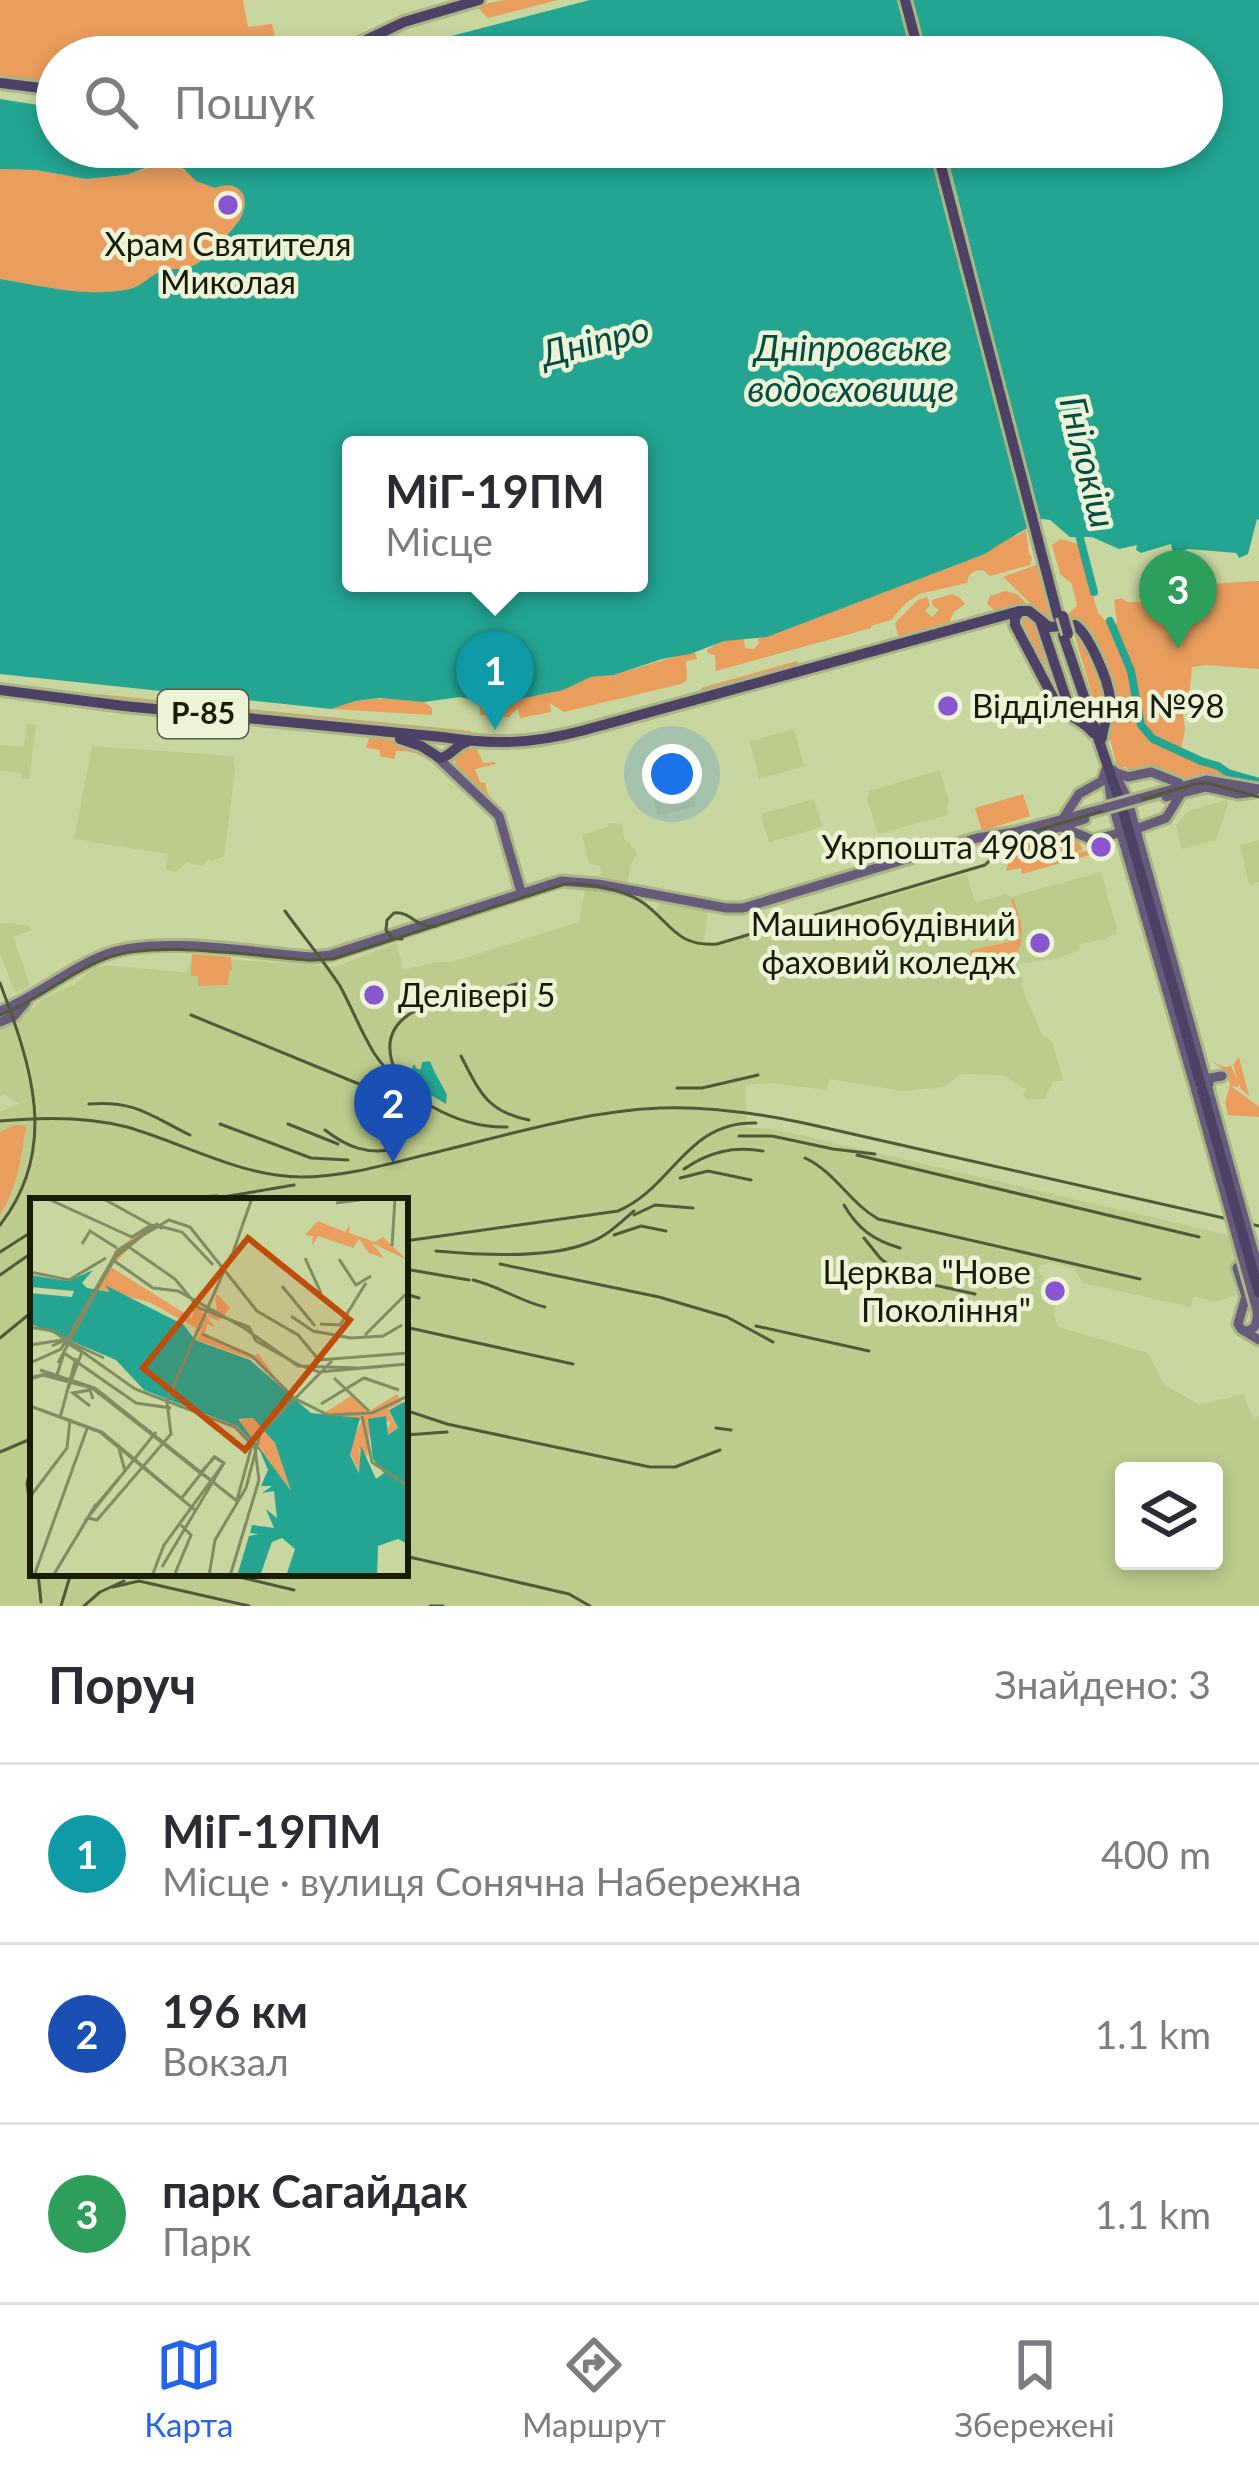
<!DOCTYPE html>
<html lang="uk">
<head>
<meta charset="utf-8">
<style>
	body { margin:0; font-family:Lato,sans-serif; background:#f2f2f3; color:#2b2b33 }
	.controls { position:absolute; right:36px; bottom:36px; display:grid; overflow:hidden; border-radius:12px; box-shadow:0 6px 18px #0003 }
	.controls button { width:108px; height:108px; display:grid; place-items:center; padding:0; border:0; border-bottom:3px solid #e1e1e2; background:#fff; color:#2b2b33; font:60px sans-serif }
	.you { position:absolute; left:672px; top:774px; width:42px; height:42px; margin:-30px; border:9px solid #fff; border-radius:50%; background:#1a73e8; box-shadow:0 0 0 18px #1a73e833 }
	.badge { display:grid; place-items:center; width:78px; height:78px; border-radius:50%; background:#2563eb; color:#fff; font-size:39px; font-weight:700 }
	.pin { position:absolute; translate:-50% -99px; filter:drop-shadow(0 3px 6px #0008) }
	.pin::after { content:''; position:absolute; top:63px; width:42px; height:36px; background:inherit; clip-path:polygon(0 0,100% 0,50% 100%) }
	.popup { position:absolute; left:342px; top:436px; width:306px; height:156px; box-sizing:border-box; display:grid; place-content:center; border-radius:12px; background:#fff; filter:drop-shadow(0 3px 9px #0005); font-size:39px; white-space:nowrap; color:#7c7c81 }
	.popup b { font-size:45px; color:#2b2b33 }
	.popup::after { content:''; position:absolute; left:50%; top:100%; margin-left:-24px; border:24px solid transparent; border-top-color:#fff }
	.list { margin:0; padding:0; list-style:none }
	h2 { display:flex; justify-content:space-between; align-items:center; height:156px; margin:0; padding:0 48px; font-size:51px }
	h2 small { font-size:39px; font-weight:400; color:#7c7c81 }
	.list li { display:grid; grid-template-columns:78px 1fr auto; gap:36px; align-items:center; box-sizing:border-box; height:180px; padding:0 48px; border-top:3px solid #e1e1e2 }
	.list b { display:block; font-size:45px; white-space:nowrap }
	.list p { margin:0; font-size:39px; white-space:nowrap; color:#7c7c81 }
	.list em { font-size:39px; font-style:normal; color:#7c7c81 }
	.icon { flex:none; width:66px; height:66px; fill:none; stroke:currentColor; stroke-width:2; stroke-linecap:round; stroke-linejoin:round }
	.map { position:relative; flex:none; width:1259px; height:1606px; overflow:hidden }
	.search { position:absolute; background:#fff; box-shadow:0 6px 18px #0003; left:36px; right:36px; top:36px; height:132px; display:flex; align-items:center; gap:30px; box-sizing:border-box; padding:0 42px; border-radius:66px; color:#7c7c81; font-size:45px }
	.sheet { height:696px; background:#fff }
	nav { display:flex; justify-content:space-around; align-items:center; box-sizing:border-box; height:168px; border-top:3px solid #e1e1e2; background:#fff; font-size:33px; color:#7c7c81 }
	nav a { display:grid; justify-items:center; gap:6px }
	nav .on { color:#2563eb }
	.map>svg:first-child { display:block }
	.built { fill:#bccc8d; fill-rule:evenodd }
	.green { fill:#e99e5e }
	.water { fill:#23a592; fill-rule:evenodd }
	.pier { fill:#c8d69f }
	.lines { fill:none; stroke-linecap:round; stroke-linejoin:round }
	.river { stroke:#23a592; stroke-width:8 }
	.secondary-casing { stroke:#a8b584; stroke-width:15 }
	.primary-casing { stroke:#a8b584; stroke-width:16 }
	.secondary { stroke:#665b7b; stroke-width:9 }
	.primary { stroke:#4e4166; stroke-width:10 }
	.tram { stroke:#515939; stroke-width:3 }
	.rail { stroke:#515939; stroke-width:3 }
	.secondary-bridge-casing { stroke:#a8b584; stroke-width:15; stroke-linecap:butt }
	.primary-bridge-casing { stroke:#a8b584; stroke-width:16; stroke-linecap:butt }
	.secondary-bridge { stroke:#665b7b; stroke-width:9 }
	.primary-bridge { stroke:#4e4166; stroke-width:10 }
	.poi-dot { fill:#8956cf; stroke:#ecf3d7; stroke-width:4.5 }
	.labels { text-anchor:middle; stroke-width:9; stroke-linejoin:round; paint-order:stroke }
	.shield { fill:#ecf3d7; stroke:#575c45; stroke-width:3 }
	.shield-label { font-size:30px; font-weight:bold; fill:#171c07 }
	.poi-label { font-size:33px; fill:#171c07; stroke:#ecf3d7; text-anchor:end }
	.water-label { font-size:36px; font-style:italic; fill:#024c42; stroke:#ecf3d7 }
	.inset-road { fill:none; stroke:#818c62; stroke-width:3 }
	.view { fill:#be4d0b; fill-opacity:0.15; stroke:#be4d0b; stroke-width:6 }
	.inset-edge { fill:none; stroke:#171c07; stroke-width:6 }
</style>
</head>
<body>
<div class="map">
<svg width="1259" height="1606" viewBox="0 0 1259 1606">
	<rect width="100%" height="100%" fill="#c8d69f"/>
	<!-- built -->
	<g class="built">
		<polygon points="27,724 36,725 29,779 21,778 21,773 0,770 0,745 24,747"/>
		<polygon points="794,729 804,766 759,779 750,741"/>
		<polygon points="92,746 233,756 235,769 224,856 213,861 208,859 203,866 187,862 176,872 166,870 168,854 74,839"/>
		<polygon points="686,770 696,806 658,816 648,781"/>
		<polygon points="940,770 949,803 946,807 948,815 878,834 867,798 869,791"/>
		<polygon points="814,799 823,827 769,842 761,814"/>
		<polygon points="1226,800 1228,804 1216,840 1182,849 1176,826 1188,811"/>
		<polygon points="609,823 622,824 624,839 630,843 632,848 635,848 636,855 630,866 628,882 601,877 600,866 589,863 582,835 608,827"/>
		<polygon points="1259,840 1259,882 1249,885 1240,845"/>
		<path d="M1101 872 1117 929 1116 934 1106 938V941L1098 940 1079 945 1080 950 1058 958 1018 964 1023 982 1021 986 1043 1037 1049 1038 1053 1044 1063 1081H1053L1045 1099H1028L1023 1096 1026 1089 1002 1075 961 1074 944 1087 903 1091 830 1079 827 1090 771 1083 746 1085V1127L771 1129 796 1134 1228 1235 1237 1259 1232 1269 1235 1281 1240 1283 1244 1292 1215 1302 1193 1296 1191 1307 1083 1283 1074 1268 1051 1263 1040 1265 1038 1271 1056 1296 1054 1316 1058 1327 1148 1353 1164 1384 1199 1405 1243 1394 1253 1418 1259 1416V1606H0V1112L19 1104 5 1095 0 1096V1028L35 1006 41 1000 75 984 94 968 108 965 187 973 192 957 335 967 396 943 404 970 435 962H452L579 922 585 890 600 889 640 897 656 911 662 900 708 908 704 941 714 943 785 927 788 939 844 922 841 910 967 874 975 903 1006 894 1011 897ZM33 1201H405V1573H33ZM1124 1471H1214V1561H1124Z"/>
		<polygon points="9,923 30,926 32,930 13,937 30,986 15,993 0,952 0,924"/>
	</g>
	<!-- green -->
	<g class="green">
		<polygon points="0,0 243,0 248,27 272,24 277,44 268,57 57,57 57,82 53,84 0,77"/>
		<polygon points="504,0 558,0 488,18 476,6"/>
		<path d="M162 164C183 166 196 179 215 188 237 177 250 194 242 215 238 226 200 264 190 268 180 272 171 268 162 271 151 274 143 286 130 289 86 298 43 286 0 279V169L36 170 86 179 126 175Z"/>
		<path d="M1026 530 1029 554 1032 558 1030 565 990 576 983 570C973 570 968 574 967 583L919 594 905 604 891 620 871 626V628L716 671 715 655 708 653 707 650C717 643 730 637 744 639L745 648 754 649 759 643 758 637H767L985 554 1003 539 1016 536Z"/>
		<path d="M1061 539 1078 544 1098 613 1112 627 1117 622 1114 600 1122 598 1127 602H1142L1141 584 1164 588 1166 600H1173L1177 595 1176 586 1259 581V669L1206 665 1192 667 1189 698 1182 705 1185 730 1181 749C1194 752 1197 758 1208 763 1225 771 1242 774 1259 781V786L1206 774 1175 780 1153 769 1129 774 1130 770 1125 767 1118 770 1107 728 1115 705V698L1090 634 1075 619 1067 620V615L1077 606 1072 584 1060 574 1052 545Z"/>
		<polygon points="1039,564 1053,618 1048,620 1003,577"/>
		<polygon points="1005,591 1017,594 1028,605 998,613 987,604 990,596"/>
		<polygon points="952,594 959,597 965,604 954,612 947,627 899,641 895,623 918,600 927,597 930,605 925,611 932,617 939,610 932,605 932,600"/>
		<polygon points="1022,613 1039,623 1052,662 1048,665 1044,665 1038,660 1017,619"/>
		<polygon points="1073,630 1082,634 1103,691 1100,699 1093,697"/>
		<polygon points="687,653 695,653 697,659 686,661 687,680 681,684 564,712 550,703 551,712 520,718 518,708 509,717 480,715 480,699 488,702 512,701 563,690 591,677 614,675"/>
		<polygon points="797,661 800,668 700,695 701,688"/>
		<polygon points="97,694 471,731 473,735 470,737 102,701"/>
		<polygon points="390,698 424,702 432,708 432,715 331,709 355,701"/>
		<path d="M369 738C400 741 415 743 439 763 424 758 416 750 396 751L394 759 380 756V750L366 748Z"/>
		<polygon points="469,745 477,749 483,763 494,762 496,764 475,769 480,782 485,783 491,806 456,769 454,754"/>
		<polygon points="1023,794 1030,816 982,831 975,808"/>
		<polygon points="1063,832 1076,837 1083,850 1063,857 1096,848 1097,853 1022,874 1021,868 1006,871 1013,846"/>
		<path d="M1013 898C1018 911 1023 926 1022 938 1021 960 993 971 974 970L970 962 971 950 1021 939 1011 900Z"/>
		<polygon points="192,954 231,957 232,970 229,971 228,985 198,986 198,976 191,976"/>
		<polygon points="1239,1057 1249,1096 1240,1088 1240,1084 1238,1087 1231,1086 1259,1107 1259,1117 1228,1115 1225,1103 1230,1085 1227,1076 1228,1072 1212,1062 1225,1067 1231,1066 1238,1081 1233,1065"/>
		<path d="M15 1125 26 1126C21 1158 18 1187 0 1215V1132Z"/>
	</g>
	<!-- water -->
	<g class="water">
		<path d="M590 0H1259V520L1257 519 1248 554 1239 558 1236 553 1189 549 1173 553 1171 544 1141 553 1136 550 1137 545 1119 549 1092 537H1070L1050 520 1042 519C1022 532 1003 541 985 554L767 637 724 641 690 654 662 659 614 675 591 677 563 690 497 704 460 697 424 702 380 698 355 701 331 709 0 674V279C43 286 86 298 130 289 143 286 151 274 162 271 175 267 185 272 198 263 206 257 239 225 242 215 251 193 236 179 215 188L196 181 184 169 167 164 148 167 126 175 86 179 36 170 0 169V99L57 108V147H1202V57H417L440 39ZM351 445H639V583H351Z"/>
		<path d="M430 1061C434 1073 442 1084 447 1095L446 1104 431 1095 409 1074 414 1064 417 1069H421L422 1062Z"/>
	</g>
	<!-- pier -->
	<polygon class="pier" points="933,147 945,147 1041,527 1031,534"/>
	<g class="lines">
		<!-- river -->
		<g class="river">
			<polyline points="1078,531 1094,592"/>
			<polyline points="1110,621 1131,671 1141,725 1153,739 1201,761 1218,766 1228,773 1259,782"/>
		</g>
		<!-- secondary casing -->
		<g class="secondary-casing">
			<g id="secondary">
				<polyline points="436,756 499,816 521,892"/>
				<polyline points="1113,770 1127,798 1208,1088"/>
				<polyline points="1117,773 1128,777 1151,772 1179,783"/>
				<polyline points="1108,777 1111,799 1196,1091"/>
				<polyline points="1166,797 1206,787 1238,794 1254,792"/>
				<polyline points="1137,799 1206,780 1259,789"/>
				<polyline points="1064,817 1079,794 1102,781 1106,769"/>
				<polyline points="1064,828 1093,840 1122,832"/>
				<polyline points="1136,829 1166,818 1182,792"/>
				<polyline points="986,839 1009,843 1085,819"/>
				<path d="M0 1011C38 996 69 968 107 954 158 935 256 953 312 957L330 955 561 881 598 884 726 908H743L977 838 1015 832 1105 808"/>
				<polyline points="0,1022 14,1016 26,1002"/>
				<polyline points="1208,1088 1210,1078 1222,1076"/>
				<polyline points="1248,1262 1241,1264 1237,1268 1246,1296 1238,1324 1241,1329 1259,1340"/>
				<path d="M1245 1331C1257 1330 1258 1320 1257 1310"/>
			</g>
		</g>
		<!-- primary casing -->
		<g class="primary-casing">
			<g id="primary">
				<polyline points="905,0 920,57"/>
				<polyline points="330,57 404,22 479,0"/>
				<polyline points="0,83 57,90"/>
				<polyline points="936,147 1058,617"/>
				<path d="M1020 611H1029L1049 627 1075 625C1089 634 1108 680 1110 698 1111 709 1103 724 1102 738"/>
				<path d="M1020 611 1015 618V625L1056 703C1066 717 1084 720 1093 733"/>
				<polyline points="1040,620 1068,704 1074,709 1080,709 1084,700"/>
				<polyline points="1063,635 1123,811 1202,1089"/>
				<path d="M0 690 124 706 442 737C493 745 531 744 581 731L1020 611"/>
				<path d="M400 739 421 746 440 758C451 757 455 745 467 742"/>
			</g>
		</g>
		<!-- secondary -->
		<use href="#secondary" class="secondary"/>
		<!-- primary -->
		<use href="#primary" class="primary"/>
		<!-- tram -->
		<g class="tram">
			<path d="M402 939 392 938 386 930 387 920 394 913C411 911 417 929 436 926"/>
			<path d="M0 1015C38 1001 69 972 107 958 156 939 257 957 311 960L333 959 565 884C587 883 623 889 642 902 671 922 675 947 717 944L985 865 1014 837 1195 784 1208 783 1259 797"/>
		</g>
		<!-- rail -->
		<g class="rail">
			<path d="M285 911C303 936 323 960 340 986 352 1008 361 1032 374 1053 403 1096 455 1128 507 1127"/>
			<path d="M0 983C31 1065 60 1148 0 1225"/>
			<polyline points="191,1015 376,1091 421,1113"/>
			<path d="M461 1056C479 1091 487 1112 529 1120"/>
			<path d="M397 1075C365 1007 447 1000 490 991 503 988 515 984 528 981"/>
			<polyline points="677,1088 702,1088 758,1075"/>
			<path d="M89 1104C135 1100 151 1116 190 1135"/>
			<path d="M0 1121C42 1117 86 1116 127 1127 186 1144 239 1176 301 1177 349 1177 398 1161 445 1150 515 1133 587 1111 660 1108 709 1106 756 1113 804 1123L1259 1226"/>
			<polyline points="220,1124 311,1158 348,1160"/>
			<polyline points="288,1124 338,1144"/>
			<path d="M325 1130C347 1147 367 1155 395 1149"/>
			<polyline points="739,1136 772,1136 833,1149 875,1154"/>
			<polyline points="857,1155 1199,1237"/>
			<path d="M805 1158C835 1172 850 1203 878 1219L1140 1279"/>
			<path d="M684 1169C709 1152 733 1146 763 1151"/>
			<polyline points="680,1178 708,1171 751,1180"/>
			<polyline points="116,1201 217,1196"/>
			<polyline points="199,1201 294,1185"/>
			<path d="M844 1205C858 1229 873 1240 900 1248"/>
			<polyline points="634,1215 655,1205 693,1208"/>
			<polyline points="614,1235 641,1226 666,1231"/>
			<polyline points="864,1238 880,1258 907,1279 975,1294"/>
			<path d="M405 1241 618 1211C673 1188 686 1121 756 1123"/>
			<path d="M436 1251C479 1255 548 1259 588 1243 606 1237 620 1223 634 1211"/>
			<polyline points="0,1252 33,1231"/>
			<polyline points="500,1264 659,1297 727,1317 773,1342"/>
			<polyline points="405,1269 469,1280"/>
			<polyline points="0,1275 33,1252"/>
			<path d="M473 1280C499 1286 519 1301 545 1307"/>
			<polyline points="405,1294 419,1298"/>
			<polyline points="756,1326 869,1351"/>
			<polyline points="405,1327 573,1364"/>
			<polyline points="0,1338 33,1311"/>
			<polyline points="405,1410 447,1424 650,1467 675,1467 720,1450"/>
			<polyline points="716,1428 731,1430"/>
			<polyline points="405,1435 447,1432"/>
			<polyline points="0,1452 33,1438"/>
			<polyline points="33,1458 27,1483 33,1530"/>
			<polyline points="405,1556 569,1594 590,1606"/>
			<polyline points="38,1573 41,1602"/>
			<polyline points="223,1573 294,1590"/>
			<polyline points="391,1573 402,1576"/>
			<polyline points="113,1587 139,1581 249,1606"/>
			<polyline points="61,1606 71,1573"/>
			<polyline points="84,1606 100,1592 124,1581"/>
			<polyline points="430,1606 443,1606"/>
		</g>
		<!-- secondary-bridge casing -->
		<g class="secondary-bridge-casing">
			<g id="secondary-bridge">
				<polyline points="1105,808 1137,799"/>
				<polyline points="1208,1088 1259,1271"/>
				<polyline points="1196,1091 1257,1310"/>
			</g>
		</g>
		<!-- primary-bridge casing -->
		<g class="primary-bridge-casing">
			<g id="primary-bridge">
				<polyline points="1063,616 1068,634"/>
				<polyline points="1202,1089 1259,1293"/>
			</g>
		</g>
		<!-- secondary-bridge -->
		<use href="#secondary-bridge" class="secondary-bridge"/>
		<!-- primary-bridge -->
		<use href="#primary-bridge" class="primary-bridge"/>
	</g>
	<!-- markers -->
	<g class="poi-dot">
		<circle cx="228" cy="205" r="12"/>
		<circle cx="948" cy="706" r="12"/>
		<circle cx="1101" cy="847" r="12"/>
		<circle cx="1040" cy="943" r="12"/>
		<circle cx="374" cy="995" r="12"/>
		<circle cx="1055" cy="1291" r="12"/>
	</g>
	<g class="labels">
		<!-- shield labels -->
		<rect class="shield" x="158" y="690" width="90" height="48" rx="9"/>
		<g class="shield-label">
			<text x="203" y="724">Р-85</text>
		</g>
		<!-- poi labels -->
		<g class="poi-label">
			<text x="228" y="256" text-anchor="middle">Храм Святителя<tspan x="228" dy="38">Миколая</tspan></text>
			<text x="972" y="718" text-anchor="start">Відділення №98</text>
			<text x="1077" y="859">Укрпошта 49081</text>
			<text x="1016" y="936">Машинобудівний<tspan x="1016" dy="38">фаховий коледж</tspan></text>
			<text x="398" y="1007" text-anchor="start">Делівері 5</text>
			<text x="1031" y="1284">Церква "Нове<tspan x="1031" dy="38">Покоління"</tspan></text>
		</g>
		<!-- water labels -->
		<g class="water-label">
			<text transform="translate(595 341) rotate(-14)" y="13">Дніпро</text>
			<text x="851" y="361">Дніпровське<tspan x="851" dy="41">водосховище</tspan></text>
			<text transform="translate(1088 462) rotate(76)" y="13">Гнілокіш</text>
		</g>
	</g>
	<!-- overview -->
	<g transform="translate(30 1198)">
		<rect width="378" height="378" fill="#c8d69f"/>
		<path d="M288 23 315 34 320 27 319 35 345 44 353 39 377 62 342 45 354 60 339 55 329 41 323 50 288 38 282 48 283 38 275 37ZM123 26 81 69 162 120 164 106 176 118 187 111 185 101 187 96 200 110 189 123 177 118 185 129 177 126 175 135 223 159 228 155 253 190 224 162 167 142 171 131 164 139 166 130 119 104 68 91 85 52ZM367 196 372 205 358 211 368 232 353 238 361 224 341 221 337 259 329 250 332 279 305 226 320 224 324 239 332 222 290 218 321 198 338 214ZM223 220 245 245 261 293 208 222Z" fill="#e99e5e"/>
		<path d="M63 72 52 85 57 90 80 94 75 87 154 127 165 142 220 162 281 215 330 220 320 257 329 275 331 248 346 281 354 275 343 261 338 221 356 218 358 237 368 230 359 212 378 202V346L368 341 348 348 347 378H256L265 351 252 340 242 344 230 378H207L219 338 228 336 220 335 222 327 244 330 236 311 247 320 244 293 232 295 242 288H231L238 272 230 253 207 228 114 192 86 162 1 126 0 95 42 99 44 93 1 89 0 77 38 83ZM223 220 245 245 261 293 208 221Z" fill="#23a592" fill-rule="evenodd"/>
		<path class="inset-road" d="M16 0 102 39 121 27 72 0M306 5 343 0M52 46 60 33 87 50M96 47 145 81 169 110 219 129 226 143 269 167 289 174 378 166M362 48 365 0M201 60 222 0M275 60 291 95M83 61 127 26 132 31M309 61 326 87 341 78M83 62 123 90 148 93 214 130 268 168 328 170M0 74 39 82 76 60M252 88 285 128M261 118 283 133 321 140 353 138 372 127M290 126 310 127 336 85M0 129 23 133 105 191 205 229 225 250 229 282 200 378M172 136 222 158 264 200 298 217 342 215 378 198M335 137 378 94M0 147 32 142 52 154 38 191M35 147 85 60M22 148 35 142 74 160M0 165 31 151 88 52 139 22 160 29 227 113 268 137 289 162 378 155M28 165 86 56 125 27 152 34 183 67M329 170 378 166M10 172 62 189 170 275 185 259 194 265 132 369M0 180 15 176 65 190 207 303 62 190 13 177 0 181M26 180 34 155 106 205 141 210M304 180 339 213M136 205 201 57M291 206 334 180 369 192M0 208 72 234 152 301M0 208 70 234 165 312M60 208 43 195 60 192 63 201M332 218 342 264 378 288M30 220 46 160M0 299 37 250 40 222M207 302 222 247M64 310 95 273 88 247M55 323 126 234M4 378 58 228M23 378 58 320 67 322 141 236 137 204M23 378 66 306M122 378 134 347 194 265 184 259 151 301M144 378 161 337 151 327M179 378 185 342 216 290 230 236 302 163"/>
		<path class="view" d="M218 40 320 122 215 252 113 170Z"/>
		<rect width="378" height="378" class="inset-edge"/>
	</g>
</svg>
<div class="controls">
<button><svg class="icon" aria-label="layers" viewBox="0 0 24 24"><path d="M12 4l9 5-9 5-9-5zM3 14l9 5 9-5"/></svg></button>
</div>
<div class="you"></div>
<div class="pin badge" style="left:495px;top:730px;background:#0f9aa8">1</div>
<div class="popup"><b>МіГ-19ПМ</b>Місце</div>
<div class="pin badge" style="left:393px;top:1163px;background:#1a4fb4">2</div>
<div class="pin badge" style="left:1178px;top:649px;background:#2e9e5b">3</div>
<div class="search"><svg class="icon" aria-label="search" viewBox="0 0 24 24"><circle cx="10" cy="10" r="6"/><path d="M15 15l6 6"/></svg>Пошук</div>
</div>
<section class="sheet">
<h2>Поруч<small>Знайдено: 3</small></h2>
<ul class="list">
<li><span class="badge" style="background:#0f9aa8">1</span><div><b>МіГ-19ПМ</b><p>Місце · вулиця Сонячна Набережна</p></div><em>400 m</em></li>
<li><span class="badge" style="background:#1a4fb4">2</span><div><b>196 км</b><p>Вокзал</p></div><em>1.1 km</em></li>
<li><span class="badge" style="background:#2e9e5b">3</span><div><b>парк Сагайдак</b><p>Парк</p></div><em>1.1 km</em></li>
</ul>
</section>
<nav>
<a class="on"><svg class="icon" aria-label="map" viewBox="0 0 24 24"><path d="M3 6l6-2 6 2 6-2v14l-6 2-6-2-6 2zM9 4v14M15 6v14"/></svg>Карта</a>
<a><svg class="icon" aria-label="directions" viewBox="0 0 24 24"><path d="M12 3l9 9-9 9-9-9zM9 14v-3h6M13 9l2 2-2 2"/></svg>Маршрут</a>
<a><svg class="icon" aria-label="saved" viewBox="0 0 24 24"><path d="M7 4h10v16l-5-4-5 4z"/></svg>Збережені</a>
</nav>
</body>
</html>
